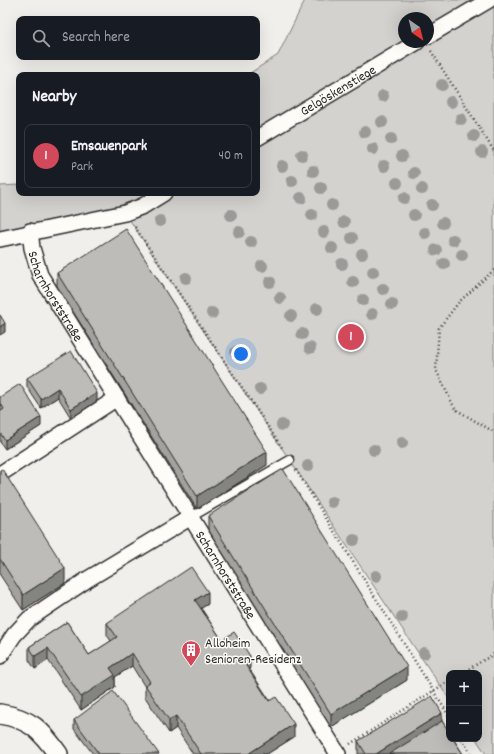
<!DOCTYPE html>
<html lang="en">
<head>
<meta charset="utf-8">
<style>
	body { margin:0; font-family:Dekko,sans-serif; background:#242831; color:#f1f3f6 }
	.controls { position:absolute; right:12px; bottom:12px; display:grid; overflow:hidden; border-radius:8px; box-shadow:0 4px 16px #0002 }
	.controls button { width:36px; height:36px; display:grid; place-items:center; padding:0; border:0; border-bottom:1px solid #363941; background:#171b24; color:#f1f3f6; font:20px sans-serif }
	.compass { position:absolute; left:398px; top:12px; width:36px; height:36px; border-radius:50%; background:#171b24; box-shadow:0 4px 16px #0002; rotate:145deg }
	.you { position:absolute; left:241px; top:354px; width:14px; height:14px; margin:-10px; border:3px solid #fff; border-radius:50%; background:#1a73e8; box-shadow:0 0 0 6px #1a73e833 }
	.badge { display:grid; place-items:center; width:26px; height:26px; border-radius:50%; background:#d1495b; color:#fff; font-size:13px; font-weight:700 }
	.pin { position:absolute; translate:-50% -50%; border:2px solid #fff; box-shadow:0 1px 4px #0006 }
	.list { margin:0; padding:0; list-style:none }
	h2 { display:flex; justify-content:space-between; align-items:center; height:52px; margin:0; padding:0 16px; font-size:17px }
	h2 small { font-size:13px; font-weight:400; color:#9ea1a6 }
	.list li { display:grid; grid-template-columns:26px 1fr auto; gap:12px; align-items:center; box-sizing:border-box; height:64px; margin:0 8px 8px; padding:0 8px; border:1px solid #363941; border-radius:8px }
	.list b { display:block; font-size:15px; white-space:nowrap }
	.list p { margin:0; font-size:13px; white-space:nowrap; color:#9ea1a6 }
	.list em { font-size:13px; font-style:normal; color:#9ea1a6 }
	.icon { flex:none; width:22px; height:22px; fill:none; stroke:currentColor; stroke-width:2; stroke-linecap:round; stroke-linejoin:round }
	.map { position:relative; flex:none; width:494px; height:754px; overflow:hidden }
	.search { position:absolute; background:#171b24; box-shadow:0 4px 16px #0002; left:16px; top:16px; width:244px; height:44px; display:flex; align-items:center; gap:10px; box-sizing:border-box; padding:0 14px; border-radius:8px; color:#9ea1a6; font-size:15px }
	.panel { position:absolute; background:#171b24; box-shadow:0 4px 16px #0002; left:16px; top:72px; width:244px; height:124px; border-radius:8px }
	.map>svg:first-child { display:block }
	.green { fill:#d3d2cf; stroke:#7f7e7d; fill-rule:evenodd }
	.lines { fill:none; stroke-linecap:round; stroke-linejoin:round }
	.service-casing { stroke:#2b2b2b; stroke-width:11 }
	.minor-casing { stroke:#2b2b2b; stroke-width:18 }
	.tertiary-casing { stroke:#2b2b2b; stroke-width:22 }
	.path { stroke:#2b2b2b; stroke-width:2.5; stroke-dasharray:1 3; stroke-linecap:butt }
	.service { stroke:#fdfcf7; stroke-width:8 }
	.minor { stroke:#fdfcf7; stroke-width:15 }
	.tertiary { stroke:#fdfcf7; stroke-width:19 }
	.tree { fill:#9b9a98 }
	.wall { fill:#a3a29e; stroke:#2b2b2b }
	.shaded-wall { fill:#848481; stroke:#2b2b2b }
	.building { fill:#bdbcb8; stroke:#2b2b2b }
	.labels { text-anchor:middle; stroke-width:3; stroke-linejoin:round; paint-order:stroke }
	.street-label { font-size:14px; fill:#2b2b2b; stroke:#fdfcf7 }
	.poi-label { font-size:14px; fill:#2b2b2b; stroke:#fdfcf7; text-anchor:start }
</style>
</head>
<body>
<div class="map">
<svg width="494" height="754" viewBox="0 0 494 754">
	<rect width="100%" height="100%" fill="#f0efeb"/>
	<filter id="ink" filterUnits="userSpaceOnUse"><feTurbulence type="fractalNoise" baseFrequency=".025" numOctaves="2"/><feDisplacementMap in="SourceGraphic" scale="8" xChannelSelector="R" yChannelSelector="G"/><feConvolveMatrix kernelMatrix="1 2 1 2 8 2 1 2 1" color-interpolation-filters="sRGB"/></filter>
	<g filter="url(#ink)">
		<!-- green -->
		<path class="green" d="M305 0H494V754H486L476 739H479V673H449V699L125 213 0 232V186L19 185V193H257V75H247L278 55ZM404 18H428V42H404Z"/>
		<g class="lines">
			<!-- service casing -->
			<g class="service-casing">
				<polyline id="service" points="191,517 290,460"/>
			</g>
			<!-- minor casing -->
			<g class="minor-casing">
				<g id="minor">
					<polyline points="428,36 489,0"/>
					<path id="s1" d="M257 138 417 42"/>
					<path id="s2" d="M30 231 32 248 40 275 338 754"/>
					<polyline points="0,239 125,213 143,206 164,193"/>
					<polyline points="0,474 117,398"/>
					<polyline points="0,656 14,635 29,619 88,579 191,517"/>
				</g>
			</g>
			<!-- tertiary casing -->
			<g class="tertiary-casing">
				<path id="tertiary" d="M0 714C31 719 41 730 58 754"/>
			</g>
			<!-- path -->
			<g class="path">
				<polyline points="431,51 494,151"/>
				<polyline points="135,227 283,449"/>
				<polyline points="494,270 459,302 439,328 436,370 455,409 494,432"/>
				<polyline points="296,470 449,716"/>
				<polyline points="462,673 494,654"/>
				<polyline points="462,739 471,754"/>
				<polyline points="350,744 449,681"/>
			</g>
			<!-- service -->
			<use href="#service" class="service"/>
			<!-- minor -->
			<use href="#minor" class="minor"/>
			<!-- tertiary -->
			<use href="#tertiary" class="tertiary"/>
		</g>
		<!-- trees -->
		<g class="tree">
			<circle cx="442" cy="85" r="6"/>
			<circle cx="383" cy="96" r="6"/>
			<circle cx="451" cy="102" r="6"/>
			<circle cx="461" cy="119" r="6"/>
			<circle cx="382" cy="122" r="6"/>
			<circle cx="365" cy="132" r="6"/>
			<circle cx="474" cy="136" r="6"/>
			<circle cx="391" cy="139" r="6"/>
			<circle cx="373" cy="149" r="6"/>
			<circle cx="482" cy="152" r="6"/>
			<circle cx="302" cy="155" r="6"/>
			<circle cx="402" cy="156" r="6"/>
			<circle cx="282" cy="166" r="6"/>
			<circle cx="384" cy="166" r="6"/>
			<circle cx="313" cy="171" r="6"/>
			<circle cx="414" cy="173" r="6"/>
			<circle cx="292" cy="181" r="6"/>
			<circle cx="397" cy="183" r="6"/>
			<circle cx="321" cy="188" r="6"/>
			<circle cx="422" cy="189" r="6"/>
			<circle cx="301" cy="198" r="6"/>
			<circle cx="404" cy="198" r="6"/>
			<circle cx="332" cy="205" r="6"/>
			<circle cx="432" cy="205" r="6"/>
			<circle cx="231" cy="215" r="6"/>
			<circle cx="312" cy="215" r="6"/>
			<circle cx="414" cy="215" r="6"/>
			<circle cx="160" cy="221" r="6"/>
			<circle cx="344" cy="222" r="6"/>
			<circle cx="443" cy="223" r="6"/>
			<circle cx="239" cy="232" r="6"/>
			<circle cx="324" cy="232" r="6"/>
			<circle cx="425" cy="233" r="6"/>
			<circle cx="352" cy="238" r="6"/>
			<circle cx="453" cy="240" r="6"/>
			<circle cx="251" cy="242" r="6"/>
			<circle cx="332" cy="248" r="6"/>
			<circle cx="436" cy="250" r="6"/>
			<circle cx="362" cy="254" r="6"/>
			<circle cx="462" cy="255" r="6"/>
			<circle cx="342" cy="264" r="6"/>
			<circle cx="444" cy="264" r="6"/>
			<circle cx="262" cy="266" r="6"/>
			<circle cx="373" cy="272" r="6"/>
			<circle cx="186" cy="278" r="6"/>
			<circle cx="270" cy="282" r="6"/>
			<circle cx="353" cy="282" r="6"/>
			<circle cx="383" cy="289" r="6"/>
			<circle cx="280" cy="298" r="6"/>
			<circle cx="363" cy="300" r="6"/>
			<circle cx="392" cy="304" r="6"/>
			<circle cx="317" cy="309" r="6"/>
			<circle cx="212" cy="313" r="6"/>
			<circle cx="372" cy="314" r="6"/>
			<circle cx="291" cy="316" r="6"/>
			<circle cx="302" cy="334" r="6"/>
			<circle cx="310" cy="348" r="6"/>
			<circle cx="236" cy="352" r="6"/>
			<circle cx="260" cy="389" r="6"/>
			<circle cx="282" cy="425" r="6"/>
			<circle cx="402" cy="443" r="6"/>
			<circle cx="374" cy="450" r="6"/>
			<circle cx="308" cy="466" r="6"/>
			<circle cx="332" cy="502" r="6"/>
			<circle cx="354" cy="540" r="6"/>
			<circle cx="376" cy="576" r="6"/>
			<circle cx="402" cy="617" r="6"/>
			<circle cx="424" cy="653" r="6"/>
		</g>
		<!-- wall -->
		<g class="wall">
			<polygon points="57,273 267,465 197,509 57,286"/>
			<polygon points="27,378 97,401 71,418 58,397 41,408 27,387"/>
			<polygon points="0,397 41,426 5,449 0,442 0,412 1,411"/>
			<polygon points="0,470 65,583 23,610 0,575"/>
			<polygon points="208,516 407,680 331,727 208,529"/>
			<polygon points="208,604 201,608 222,640 250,668 249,669 294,737 267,754 193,754 176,728 169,733 145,697 145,687 132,666 115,677 115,687 81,710 48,660 35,669 29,660 29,647 67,622 89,655 111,641 107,635 107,623"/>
			<polygon points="74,720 159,754 93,754 74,729"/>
			<polygon points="442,721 463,754 358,754 358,741"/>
		</g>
		<!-- shaded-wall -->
		<g class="shaded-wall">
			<polygon points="5,323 5,332 0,335 0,327"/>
			<polygon points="58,388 58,397 41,408 41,399"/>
			<polygon points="97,393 97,401 71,418 71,409"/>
			<polygon points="41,417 41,426 5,449 5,440"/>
			<polygon points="267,452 267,465 197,509 197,496"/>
			<polygon points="65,568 65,583 23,610 23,595"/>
			<polygon points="208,592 208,604 195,612 195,600"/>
			<polygon points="48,648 48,660 35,669 35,656"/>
			<polygon points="132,653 132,666 115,677 115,687 81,710 81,697 110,668"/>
			<polygon points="250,656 250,668 243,673 243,661"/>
			<polygon points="407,667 407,680 331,727 331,714"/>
			<polygon points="442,713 442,733 409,754 376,754"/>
			<polygon points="176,716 176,728 169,733 169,720"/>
			<polygon points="294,724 294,737 267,754 248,754"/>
		</g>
		<!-- building -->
		<g class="building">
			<polygon points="126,229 267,452 197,496 57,273"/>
			<polygon points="0,315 5,323 0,327"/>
			<polygon points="71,351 97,393 71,409 58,388 41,399 27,378"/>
			<polygon points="20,384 41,417 5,440 0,433 0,412 4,409 0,402 0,397"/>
			<polygon points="2,469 65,568 23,595 0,559 0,470"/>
			<polygon points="283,469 407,667 331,714 208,516"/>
			<polygon points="191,567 208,592 195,600 222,640 234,632 250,656 243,661 269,701 276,697 294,724 248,754 201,754 176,716 169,720 145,685 150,682 132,653 110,668 115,675 81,697 48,648 35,656 29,647 67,622 89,655 117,637 107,623"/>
			<polygon points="113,691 159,754 99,754 74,720"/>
			<polygon points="432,696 442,713 376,754 366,754 358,741"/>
			<polygon points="442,721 449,732 449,739 453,739 463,754 389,754"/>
		</g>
	</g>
	<!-- icons -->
	<defs>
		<g id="building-pin" transform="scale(1)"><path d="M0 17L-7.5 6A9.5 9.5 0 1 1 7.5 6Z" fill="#d1495b" stroke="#fdfcf7"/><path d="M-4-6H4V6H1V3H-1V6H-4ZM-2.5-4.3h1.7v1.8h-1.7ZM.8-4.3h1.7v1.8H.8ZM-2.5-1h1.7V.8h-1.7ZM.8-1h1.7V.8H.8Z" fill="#fff"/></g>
	</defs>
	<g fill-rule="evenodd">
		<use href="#building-pin" x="191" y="650"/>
	</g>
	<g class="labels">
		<!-- street labels -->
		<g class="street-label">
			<text dy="5" stroke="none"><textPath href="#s1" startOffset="94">Gelgöskenstiege</textPath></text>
			<text dy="5" stroke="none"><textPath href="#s2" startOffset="71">Scharnhorststraße</textPath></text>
			<text dy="5" stroke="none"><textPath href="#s2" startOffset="398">Scharnhorststraße</textPath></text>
		</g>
		<!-- poi labels -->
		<g class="poi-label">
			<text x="205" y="647">Alloheim<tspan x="205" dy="16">Senioren-Residenz</tspan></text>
		</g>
	</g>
</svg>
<div class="controls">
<button>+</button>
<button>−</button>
</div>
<svg class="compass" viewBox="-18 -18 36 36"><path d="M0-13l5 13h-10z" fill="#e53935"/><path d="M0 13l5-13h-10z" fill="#9ea1a6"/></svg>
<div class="you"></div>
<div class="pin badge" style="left:351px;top:337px">1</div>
<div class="search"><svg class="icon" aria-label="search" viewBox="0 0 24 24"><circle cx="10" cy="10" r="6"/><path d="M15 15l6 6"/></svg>Search here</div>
<section class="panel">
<h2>Nearby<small></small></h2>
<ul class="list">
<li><span class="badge">1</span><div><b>Emsauenpark</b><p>Park</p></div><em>40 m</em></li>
</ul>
</section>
</div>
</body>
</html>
